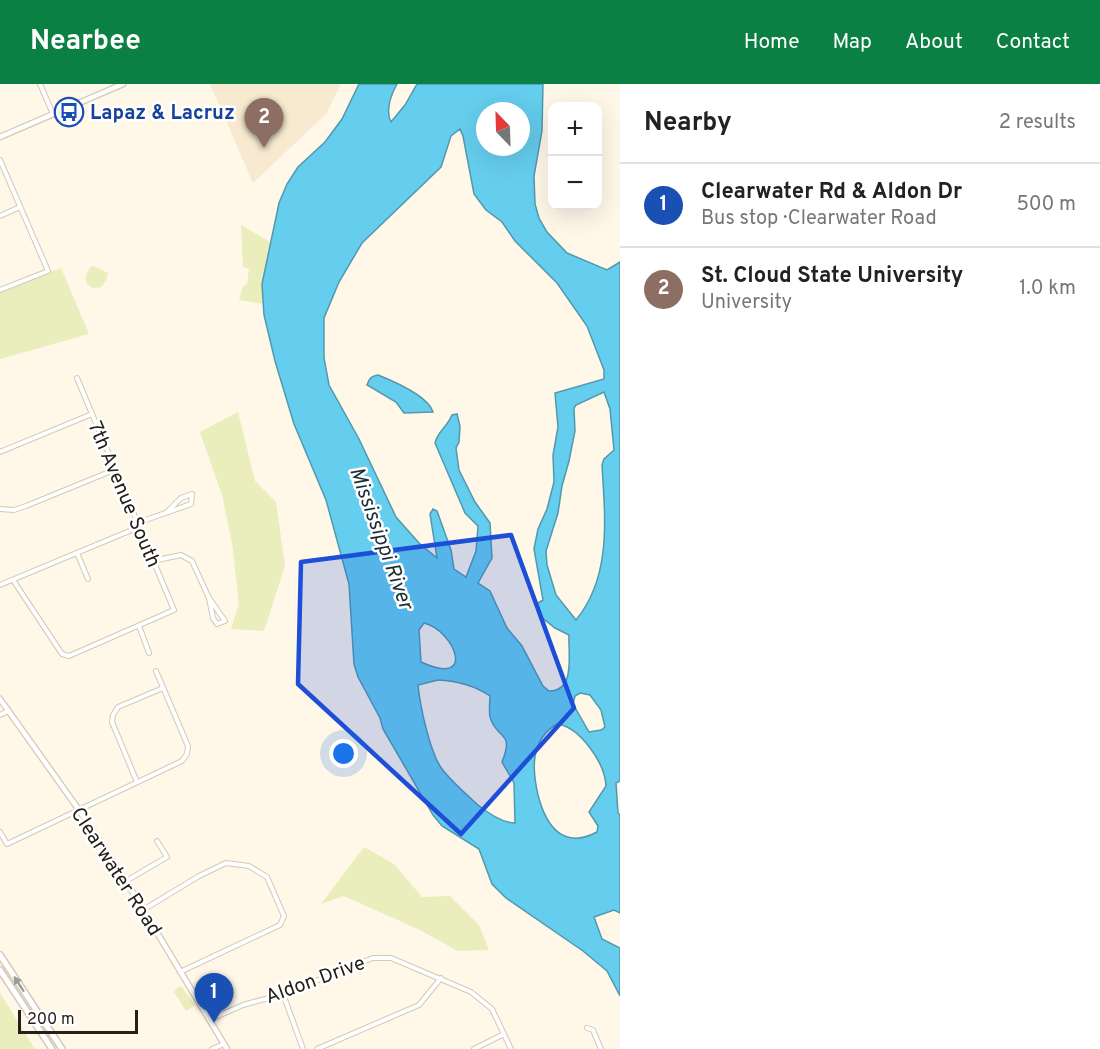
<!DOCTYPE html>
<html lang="en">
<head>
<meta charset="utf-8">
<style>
	body { margin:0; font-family:Overpass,sans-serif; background:#f2f2f2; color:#222 }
	.controls { position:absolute; right:18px; top:18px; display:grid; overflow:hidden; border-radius:12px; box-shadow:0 6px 24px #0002 }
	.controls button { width:54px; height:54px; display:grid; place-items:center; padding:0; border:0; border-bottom:2px solid #e0e0e0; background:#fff; color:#222; font:30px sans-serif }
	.compass { position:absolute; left:476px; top:18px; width:54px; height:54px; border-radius:50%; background:#fff; box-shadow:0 6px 24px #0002; rotate:337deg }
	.scale { position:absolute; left:18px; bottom:15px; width:120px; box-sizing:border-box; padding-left:6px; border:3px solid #232019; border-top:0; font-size:16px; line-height:21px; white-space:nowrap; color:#232019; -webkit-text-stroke:4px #fff; paint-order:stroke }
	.you { position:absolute; left:344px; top:670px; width:21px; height:21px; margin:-15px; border:4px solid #fff; border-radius:50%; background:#1a73e8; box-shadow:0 0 0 9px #1a73e833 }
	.badge { display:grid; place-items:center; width:39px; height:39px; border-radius:50%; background:#0b8043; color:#fff; font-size:20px; font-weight:700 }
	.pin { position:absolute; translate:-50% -50px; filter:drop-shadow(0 2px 3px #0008) }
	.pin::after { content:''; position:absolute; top:32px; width:21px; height:18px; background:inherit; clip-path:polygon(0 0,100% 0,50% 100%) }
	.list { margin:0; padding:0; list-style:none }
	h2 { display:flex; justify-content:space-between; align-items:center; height:78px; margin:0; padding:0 24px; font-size:26px }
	h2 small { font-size:20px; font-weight:400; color:#767676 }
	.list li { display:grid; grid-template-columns:39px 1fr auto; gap:18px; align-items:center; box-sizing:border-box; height:84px; padding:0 24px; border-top:2px solid #e0e0e0 }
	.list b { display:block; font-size:22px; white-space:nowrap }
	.list p { margin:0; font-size:20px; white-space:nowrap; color:#767676 }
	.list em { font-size:20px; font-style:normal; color:#767676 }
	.map { position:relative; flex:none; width:620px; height:965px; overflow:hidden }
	header { display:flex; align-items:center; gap:36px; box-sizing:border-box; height:84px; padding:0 30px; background:#0b8043; color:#fff }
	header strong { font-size:28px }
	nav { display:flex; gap:33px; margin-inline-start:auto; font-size:21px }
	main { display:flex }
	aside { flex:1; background:#fff }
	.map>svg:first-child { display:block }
	.built { fill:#f7ead0 }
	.green { fill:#eaeebc }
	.water { fill:#65cded; stroke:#5199ad; stroke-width:1.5; fill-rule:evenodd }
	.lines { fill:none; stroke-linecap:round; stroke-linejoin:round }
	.minor-casing { stroke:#d2c9b7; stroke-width:6 }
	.tertiary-casing { stroke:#d2c9b7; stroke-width:7 }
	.primary-casing { stroke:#d2c9b7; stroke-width:8 }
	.minor { stroke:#fff; stroke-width:4 }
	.tertiary { stroke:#fff; stroke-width:4.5 }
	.primary { stroke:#fff; stroke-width:5 }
	.oneway { fill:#9c9b98 }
	.marked { fill:#1d4ed8; fill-opacity:0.2; stroke:#1d4ed8; stroke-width:4.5; stroke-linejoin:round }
	.labels { text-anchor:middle; stroke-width:5; stroke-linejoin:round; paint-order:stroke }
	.transit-label { font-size:20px; font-weight:bold; fill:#164399; stroke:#fff; text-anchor:start }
	.street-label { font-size:20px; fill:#232019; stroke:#fff }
	.water-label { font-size:21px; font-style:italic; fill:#1a2d33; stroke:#fff }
</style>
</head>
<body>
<header>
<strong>Nearbee</strong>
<nav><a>Home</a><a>Map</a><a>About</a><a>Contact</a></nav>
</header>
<main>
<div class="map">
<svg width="620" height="965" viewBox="0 0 620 965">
	<rect width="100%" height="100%" fill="#fff7e8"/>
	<!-- built -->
	<polygon class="built" points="210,0 341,0 326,30 253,99"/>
	<!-- green -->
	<g class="green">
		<polygon points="241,141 270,158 262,200 263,220 239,216 243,202 247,200 249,185 243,183"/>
		<polygon points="94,182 108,189 106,197 101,203 92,204 87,200 85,194 90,183"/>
		<polygon points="61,184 89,250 0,275 0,207"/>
		<polygon points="238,328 255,397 276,418 285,482 264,547 231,545 239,520 232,459 222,411 200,348"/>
		<polygon points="364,763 394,780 422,813 450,812 479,841 489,866 458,867 420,846 344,812 321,820"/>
		<polygon points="181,902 195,921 186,927 174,908 176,905"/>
		<polygon points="0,909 35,965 0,965"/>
	</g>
	<!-- water -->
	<g class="water">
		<path d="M359 0H397C391 11 385 26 391 38L405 21 417 0H543L542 47 534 92 535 120 539 134 547 148 567 169 607 186 620 178V697L616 699 618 729 620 731V829L614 826 594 833 602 855 620 864V912L607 887 583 867 506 814 492 800 479 765 442 742 433 731 383 645 380 634 358 593 354 580 349 500 326 416 294 340 275 277 264 231 262 200 279 119 287 100 298 83 325 58 342 35ZM485 27H521V63H485ZM460 45 463 52 474 110 486 126 502 138 515 157 557 199 587 242 604 286V295L555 309 558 343 553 371 554 398 547 425 538 445 534 465 543 516 538 519 540 532 555 544 569 551C568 570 576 607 549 607L543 602 522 562 507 544 490 507 478 499 492 474 490 439 475 418 459 386 456 364 459 358 460 342 457 330 452 331C448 342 437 348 435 359L465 429 478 442 476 467 466 493 454 485 451 466 437 427 433 425 430 430 437 474 419 459 396 433 359 355 329 301 324 274V234L339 198 362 159 441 83 451 52ZM604 308 610 325 614 366 604 375 602 381C605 434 612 492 576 536L556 511 547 481 546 467 558 429 562 402 569 377 575 347 574 324 576 321ZM424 539C454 546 478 604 421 578L419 546ZM438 596C458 597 474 601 490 612 490 619 488 630 491 636 499 656 514 648 502 678L514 699 515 739C502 739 488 729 478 721 466 710 452 698 442 685 430 669 420 622 418 601ZM580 609 590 611 601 626 605 643 601 646 589 648 573 620 575 612ZM557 640C580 643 605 679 606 702L589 728 598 742 597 748C563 766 546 742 538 711 532 685 530 656 557 640Z"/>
		<path d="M378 291C393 297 428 312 433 328L404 329 396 318 367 301C369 295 371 292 378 291Z"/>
	</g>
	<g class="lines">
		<!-- minor casing -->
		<g class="minor-casing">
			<g id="minor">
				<polyline points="40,0 53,30"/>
				<polyline points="0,76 48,187 0,206"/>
				<polyline points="0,132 20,123"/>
				<polyline points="0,368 92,330"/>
				<polyline points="0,425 14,426 26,422 114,386"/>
				<polyline points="137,439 191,420 192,410 181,414 168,427"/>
				<polyline points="77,469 88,495"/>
				<polyline points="153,477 181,471 192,477 209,514 213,534 217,540 225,537 209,514"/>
				<polyline points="13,496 62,570 69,572 174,526 77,294"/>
				<polyline points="0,501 139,443"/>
				<polyline points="139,542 149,569"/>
				<polyline points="0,631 8,627"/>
				<polyline points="137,698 112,638 113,631 118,623 163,604"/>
				<polyline points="0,748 7,760 182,677 187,670 188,662 156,587"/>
				<polyline points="126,797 167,773 157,757"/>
				<polyline points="143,826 199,792 226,779 249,782 267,793 284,832 280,841 180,888"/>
				<polyline points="283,910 303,965"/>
				<polyline points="209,936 243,921 283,910 373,874 391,874 471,908 492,925 511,965"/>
				<polyline points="587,944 593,946 601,965"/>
				<polyline points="212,965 224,960"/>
				<polyline points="317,965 419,921 441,894"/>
				<polyline points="474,965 504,950"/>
			</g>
		</g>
		<!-- tertiary casing -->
		<g class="tertiary-casing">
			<g id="tertiary">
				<polyline points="0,53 123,0"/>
				<polyline points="0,615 79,726 126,797 227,965"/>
			</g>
		</g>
		<!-- primary casing -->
		<g class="primary-casing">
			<g id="primary">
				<polyline points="0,871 62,965"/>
				<polyline points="0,886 52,965"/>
			</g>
		</g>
		<!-- minor -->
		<use href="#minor" class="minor"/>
		<!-- tertiary -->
		<use href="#tertiary" class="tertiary"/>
		<!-- primary -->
		<use href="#primary" class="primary"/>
	</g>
	<!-- one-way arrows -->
	<defs><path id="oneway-solid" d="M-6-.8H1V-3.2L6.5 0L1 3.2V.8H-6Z" transform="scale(1.5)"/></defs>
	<use class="oneway" href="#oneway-solid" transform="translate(19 900) rotate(-123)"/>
	<!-- marked area -->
	<path class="marked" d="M511 451 574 624 461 750 298 600 301 478Z"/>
	<!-- icons -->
	<defs>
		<g id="bus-ring" transform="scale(1.5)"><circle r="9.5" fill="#fff" stroke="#1a4fb4" stroke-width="1.5"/><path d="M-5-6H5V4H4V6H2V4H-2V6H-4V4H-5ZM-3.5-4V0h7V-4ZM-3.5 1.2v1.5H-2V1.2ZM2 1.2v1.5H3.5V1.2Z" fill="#1a4fb4"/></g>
	</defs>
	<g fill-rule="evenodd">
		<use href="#bus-ring" x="69" y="28"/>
	</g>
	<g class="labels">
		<!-- transit labels -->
		<g class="transit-label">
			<text x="90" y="35">Lapaz &amp; Lacruz</text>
		</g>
		<!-- street labels -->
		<g class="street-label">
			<text transform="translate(125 410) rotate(67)" y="7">7th Avenue South</text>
			<text transform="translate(117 787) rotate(57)" y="7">Clearwater Road</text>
			<text transform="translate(315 895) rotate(-20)" y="7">Aldon Drive</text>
		</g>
		<!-- water labels -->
		<g class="water-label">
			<text transform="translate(382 454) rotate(70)" y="7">Mississippi River</text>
		</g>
	</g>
</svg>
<div class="controls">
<button>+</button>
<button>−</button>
</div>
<svg class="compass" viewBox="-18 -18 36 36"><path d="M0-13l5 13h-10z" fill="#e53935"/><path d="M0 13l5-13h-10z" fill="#767676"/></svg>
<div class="scale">200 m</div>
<div class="you"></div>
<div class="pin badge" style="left:214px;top:939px;background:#1a4fb4">1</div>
<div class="pin badge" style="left:264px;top:64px;background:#8d6e63">2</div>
</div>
<aside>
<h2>Nearby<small>2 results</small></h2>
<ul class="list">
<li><span class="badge" style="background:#1a4fb4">1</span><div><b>Clearwater Rd &amp; Aldon Dr</b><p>Bus stop · Clearwater Road</p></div><em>500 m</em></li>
<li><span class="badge" style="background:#8d6e63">2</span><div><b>St. Cloud State University</b><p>University</p></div><em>1.0 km</em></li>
</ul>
</aside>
</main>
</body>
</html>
